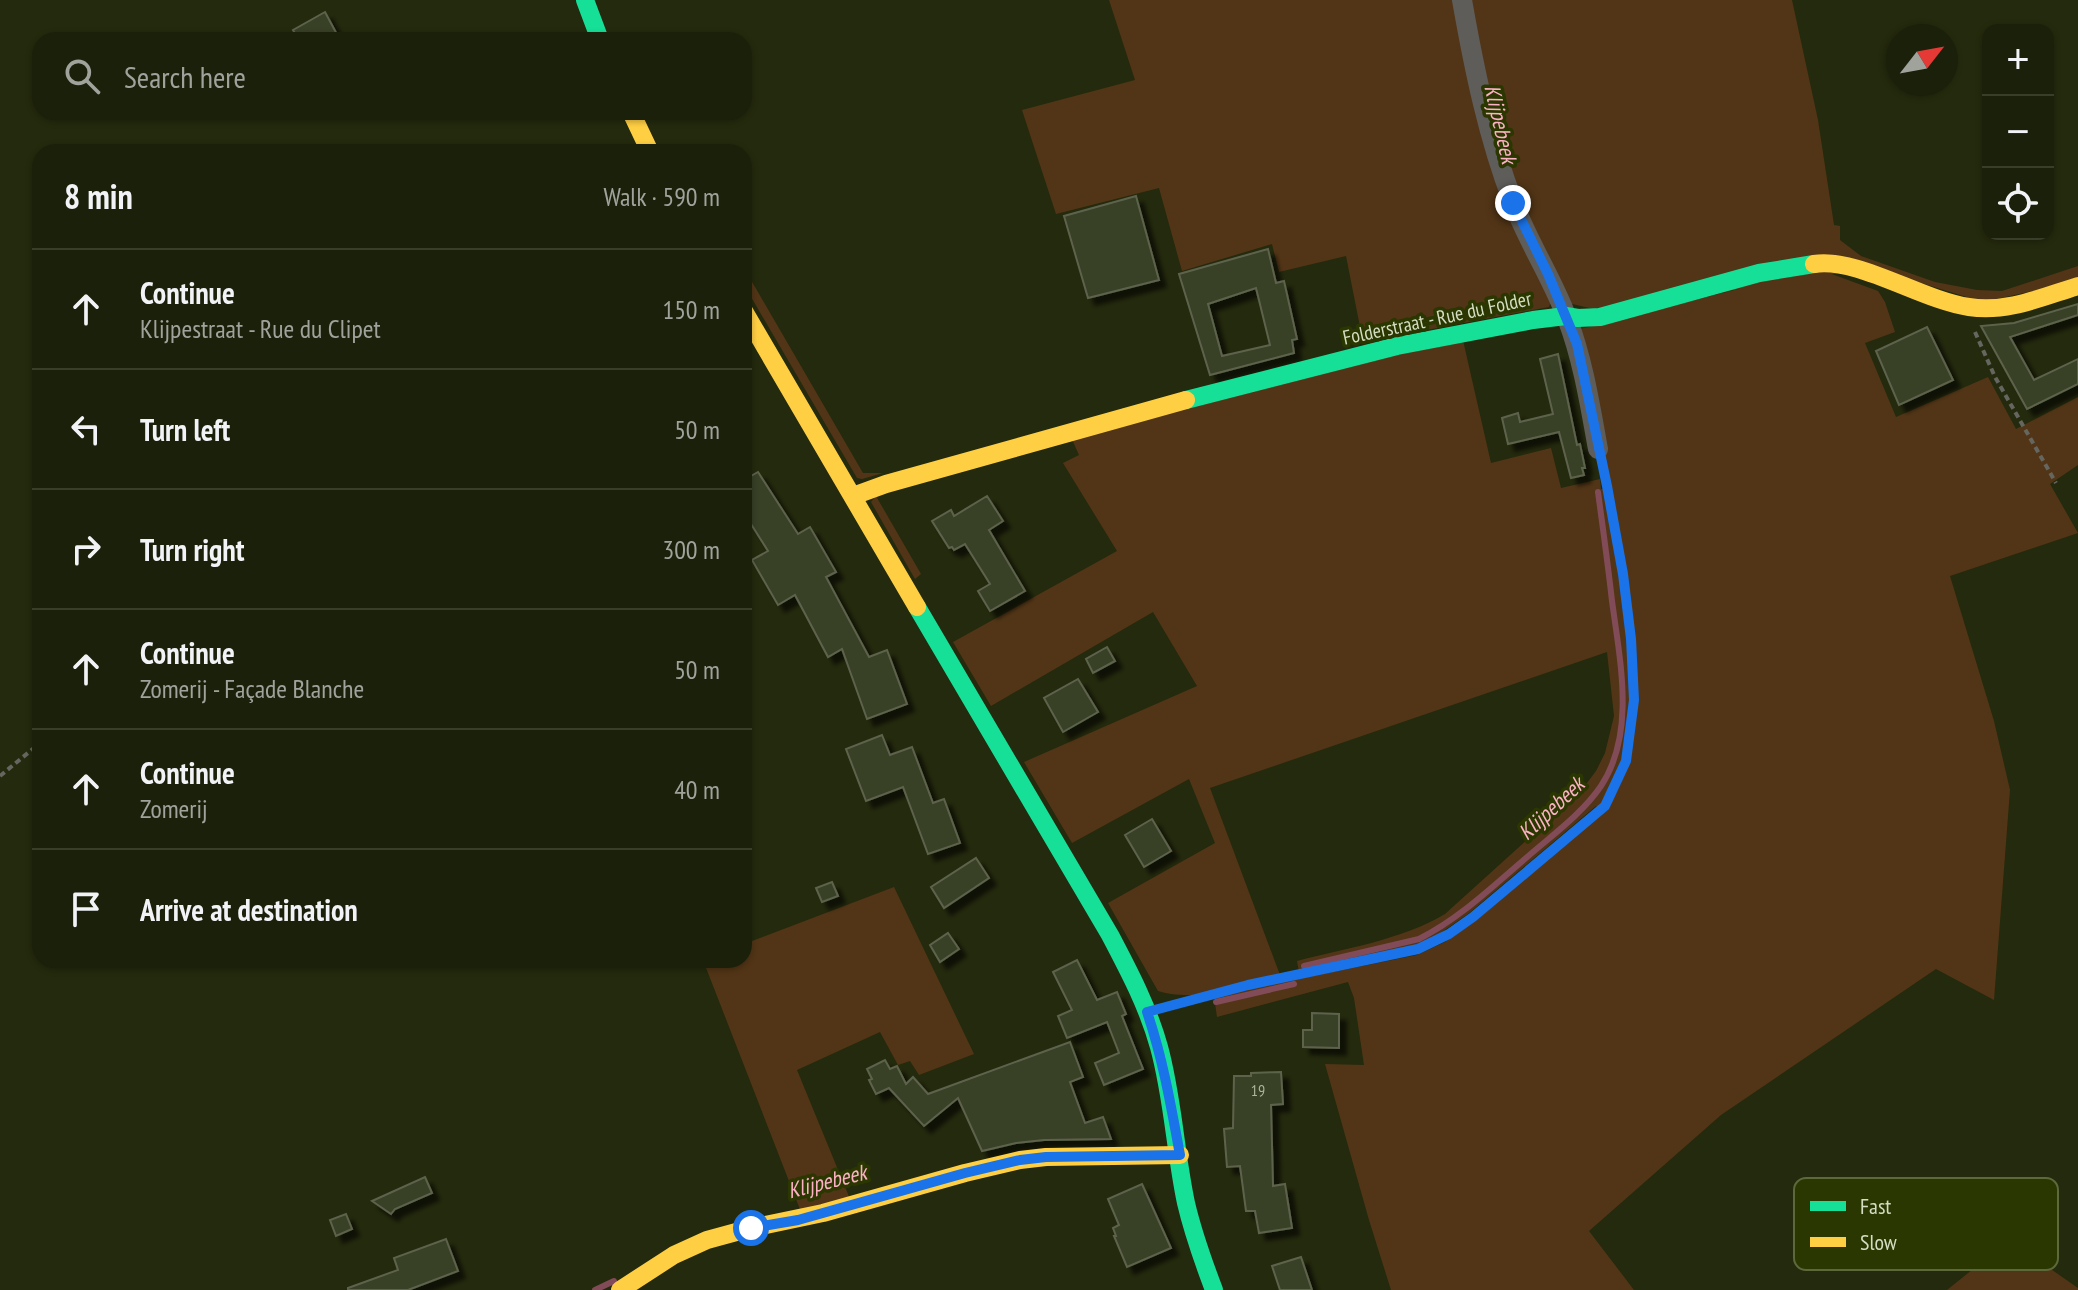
<!DOCTYPE html>
<html lang="en">
<head>
<meta charset="utf-8">
<style>
	body { margin:0; font-family:"PT Sans Narrow",sans-serif; background:#282d18; color:#f1f3f6 }
	.controls { position:absolute; right:24px; top:24px; display:grid; overflow:hidden; border-radius:16px; box-shadow:0 2px 6px #0004 }
	.controls button { width:72px; height:72px; display:grid; place-items:center; padding:0; border:0; border-bottom:2px solid #393e2b; background:#1b200a; color:#f1f3f6; font:40px sans-serif }
	.compass { position:absolute; left:1886px; top:24px; width:72px; height:72px; border-radius:50%; background:#1b200a; box-shadow:0 2px 6px #0004; rotate:59deg }
	.stop { position:absolute; width:24px; height:24px; margin:-18px; border:6px solid #1a73e8; border-radius:50%; background:#fff }
	.stop.end { background:#1a73e8; border-color:#fff; box-shadow:0 2px 8px #0008 }
	.list { margin:0; padding:0; list-style:none }
	h2 { display:flex; justify-content:space-between; align-items:center; height:104px; margin:0; padding:0 32px; font-size:34px }
	h2 small { font-size:26px; font-weight:400; color:#a0a39c }
	.list li { display:grid; grid-template-columns:52px 1fr auto; gap:24px; align-items:center; box-sizing:border-box; height:120px; padding:0 32px; border-top:2px solid #393e2b }
	.list b { display:block; font-size:30px; white-space:nowrap }
	.list p { margin:0; font-size:26px; white-space:nowrap; color:#a0a39c }
	.list em { font-size:26px; font-style:normal; color:#a0a39c }
	.icon { flex:none; width:44px; height:44px; fill:none; stroke:currentColor; stroke-width:2; stroke-linecap:round; stroke-linejoin:round }
	.map { position:relative; flex:none; width:2078px; height:1290px; overflow:hidden }
	.search { position:absolute; background:#1b200a; box-shadow:0 2px 6px #0004; left:32px; top:32px; width:720px; height:88px; display:flex; align-items:center; gap:20px; box-sizing:border-box; padding:0 28px; border-radius:24px; color:#a0a39c; font-size:30px }
	.panel { position:absolute; background:#1b200a; box-shadow:0 2px 6px #0004; left:32px; top:144px; width:720px; height:824px; border-radius:24px }
	.map>svg:first-child { display:block }
	.green { fill:#523516 }
	.lines { fill:none; stroke-linecap:round; stroke-linejoin:round }
	.stream { stroke:#824b58; stroke-width:6 }
	.building { fill:#393f27; stroke:#5d634c; stroke-width:2; fill-rule:evenodd; filter:url(#shadow) }
	.path { stroke:#65665f; stroke-width:4; stroke-dasharray:6 4; stroke-linecap:butt }
	.street { stroke:#5e5d5a; stroke-width:20 }
	.fast { stroke:#16e098; stroke-width:18 }
	.slow { stroke:#ffcf43; stroke-width:18 }
	.route { stroke:#1a73e8; stroke-width:10 }
	.labels { text-anchor:middle; stroke-width:7; stroke-linejoin:round; paint-order:stroke }
	.number-label { font-size:16px; fill:#adb69a }
	.street-label { font-size:20px; fill:#d4ddc1; stroke:#2a3700 }
	.water-label { font-size:22px; font-style:italic; fill:#fdb1c4; stroke:#2a3700 }
	.key { fill:#2a3700; stroke:#5d693a; stroke-width:2 }
	.key-label { font-size:22px; fill:#d4ddc1 }
</style>
</head>
<body>
<div class="map">
<svg width="2078" height="1290" viewBox="0 0 2078 1290">
	<defs>
		<filter id="shadow"><feDropShadow dx="7" dy="7" stdDeviation="2" flood-color="#0009"/></filter>
	</defs>
	<rect width="100%" height="100%" fill="#242a0d"/>
	<!-- green -->
	<g class="green">
		<polygon points="1109,0 1458,0 1552,298 1549,307 1363,342 1346,256 1279,272 1272,244 1182,271 1159,188 1056,214 1022,110 1135,80"/>
		<polygon points="1467,0 1792,0 1818,120 1834,225 1840,226 1840,240 1861,256 1935,282 1977,290 2002,291 2078,266 2078,281 1983,302 1872,268 1602,311 1568,303 1513,189"/>
		<polygon points="744,268 863,473 883,473 862,479 857,478 744,285"/>
		<path d="M1818 269 1878 291 1885 302 1895 332 1865 343 1896 417 1988 377 2016 429 2078 397V465L2050 484 2078 533 1950 576 1994 721 2010 790 1994 1000 1936 969 1721 1115 1589 1231 1634 1290H1391L1369 1220 1325 1064 1364 1065 1354 998 1348 982 1217 1017 1214 996 1417 955 1445 942 1479 918 1603 813 1596 806 1468 914 1436 936 1421 944 1299 972 1297 961C1347 948 1401 940 1445 914L1581 791 1596 771 1605 753 1614 716 1607 652 1210 788 1280 975 1193 995C1181 995 1170 995 1158 991L1108 903 1215 843 1189 779 1072 843 1024 762 1197 686 1153 612 991 706 953 642 1117 551 1063 463 1079 455 1070 435 1462 336 1491 463 1551 448 1561 488 1600 479 1601 489 1610 488 1595 409 1576 330Z"/>
		<polygon points="876,496 921,574 915,579 871,502"/>
		<polygon points="894,887 974,1054 919,1075 910,1061 898,1065 880,1032 797,1070 850,1199 801,1212 703,960 744,960 744,944"/>
		<polygon points="2009,1240 2078,1288 2078,1290 1947,1290"/>
	</g>
	<g class="lines">
		<!-- stream -->
		<g class="stream">
			<path d="M1304 966 1419 939C1459 919 1492 887 1526 858 1551 836 1582 814 1601 786 1636 733 1620 661 1612 601 1608 565 1603 529 1598 492"/>
			<polyline points="1216,1002 1294,984"/>
			<polyline points="595,1290 614,1281"/>
		</g>
	</g>
	<!-- building -->
	<g class="building">
		<polygon points="325,12 340,40 299,40 293,30"/>
		<polygon points="1136,196 1159,280 1088,298 1064,216"/>
		<path d="M1268 249 1276 283 1284 281 1297 339 1292 340 1294 353 1210 375 1179 274ZM1256 288 1270 345 1222 356 1208 304Z"/>
		<polygon points="2078,304 2078,315 2010,337 2034,380 2078,359 2078,384 2027,409 1981,326 2014,323"/>
		<polygon points="1927,327 1953,380 1899,405 1876,351"/>
		<polygon points="1558,354 1577,445 1580,444 1585,468 1582,468 1584,475 1571,478 1559,432 1508,444 1502,418 1518,413 1520,422 1553,414 1540,359"/>
		<polygon points="758,472 798,534 810,527 836,572 826,577 869,657 887,650 907,704 867,719 842,649 828,657 795,595 778,605 752,560 768,551 744,513 744,480"/>
		<polygon points="987,496 1003,521 989,530 1025,591 990,611 978,591 990,584 965,544 954,550 952,547 949,548 932,521 951,510 954,516"/>
		<polygon points="1107,647 1115,661 1093,673 1086,659"/>
		<polygon points="1078,679 1098,712 1063,732 1044,698"/>
		<polygon points="882,735 890,755 912,747 933,803 944,799 960,843 928,854 903,787 866,801 846,749"/>
		<polygon points="1152,819 1171,851 1144,867 1125,835"/>
		<polygon points="976,858 989,878 944,908 931,887"/>
		<polygon points="832,882 838,896 822,902 816,888"/>
		<polygon points="948,933 959,949 940,962 930,945"/>
		<polygon points="1077,960 1097,1000 1117,992 1126,1014 1122,1016 1143,1069 1104,1085 1095,1063 1119,1053 1107,1022 1067,1038 1058,1016 1072,1010 1053,972"/>
		<polygon points="1312,1013 1339,1014 1339,1048 1303,1047 1303,1030 1312,1030"/>
		<polygon points="1070,1042 1083,1077 1070,1082 1085,1123 1103,1117 1111,1139 1044,1140 1016,1143 982,1151 958,1098 924,1126 889,1088 876,1094 869,1080 872,1079 867,1069 885,1060 890,1069 897,1066 906,1084 913,1077 928,1094"/>
		<polygon points="1281,1072 1283,1104 1271,1105 1273,1186 1285,1184 1292,1228 1259,1233 1255,1211 1246,1211 1240,1166 1227,1167 1224,1129 1233,1128 1234,1076 1251,1076 1251,1073"/>
		<polygon points="425,1177 432,1193 395,1209 391,1214 372,1201"/>
		<polygon points="1142,1184 1171,1248 1127,1267 1114,1236 1116,1236 1113,1228 1119,1225 1108,1199"/>
		<polygon points="346,1214 352,1229 336,1236 330,1220"/>
		<polygon points="446,1239 458,1271 408,1290 348,1290 348,1288 398,1270 394,1258"/>
		<polygon points="1301,1257 1312,1290 1280,1290 1272,1266"/>
	</g>
	<g class="lines">
		<!-- path -->
		<g class="path">
			<polyline points="1975,332 1995,377 2056,483"/>
			<polyline points="0,776 40,743"/>
			<polyline points="1168,1006 1248,985 1418,949 1449,934 1473,917 1605,806 1626,761 1634,700 1631,639 1623,574 1603,467"/>
		</g>
		<!-- street -->
		<path class="street" d="M1462 0C1474 68 1488 137 1513 202 1528 242 1552 278 1567 318 1583 360 1590 405 1598 449"/>
		<!-- fast -->
		<g class="fast">
			<polyline points="585,0 600,40"/>
			<polyline points="1186,400 1397,346 1533,320 1566,316 1578,318 1600,317 1759,273 1814,264"/>
			<path d="M917 607 1110 935C1129 971 1148 1007 1159 1047 1173 1098 1175 1151 1186 1203 1193 1233 1203 1261 1214 1290"/>
		</g>
		<!-- slow -->
		<g class="slow">
			<polyline points="631,112 650,152"/>
			<path d="M1814 264C1858 257 1921 300 1969 307 2007 313 2042 297 2078 286"/>
			<polyline points="744,311 917,607"/>
			<polyline points="853,496 886,484 1186,400"/>
			<polyline points="620,1290 674,1255 707,1240 751,1228 823,1213 965,1173 1020,1160 1046,1157 1180,1155"/>
		</g>
	</g>
	<g class="lines">
		<!-- route -->
		<path class="route" d="M751 1228 798 1220 965 1173 1020 1160 1046 1157 1180 1155C1171 1106 1163 1059 1147 1012L1248 985 1418 949 1449 934 1473 917 1605 806 1626 761 1634 700 1631 639 1623 574 1607 486 1577 344 1548 274 1513 203"/>
	</g>
	<g class="labels">
		<!-- number labels -->
		<g class="number-label">
			<text x="1258" y="1096">19</text>
		</g>
		<!-- street labels -->
		<g class="street-label">
			<text transform="translate(1437 318) rotate(-12)" y="7">Folderstraat - Rue du Folder</text>
		</g>
		<!-- water labels -->
		<g class="water-label">
			<text transform="translate(1501 124) rotate(77)" y="8">Klijpebeek</text>
			<text transform="translate(1551 808) rotate(-43)" y="8">Klijpebeek</text>
			<text transform="translate(827 1181) rotate(-14)" y="8">Klijpebeek</text>
		</g>
	</g>
	<!-- legend -->
	<rect x="1794" y="1178" width="264" height="92" rx="12" class="key"/>
	<rect x="1810" y="1201" width="36" height="10" fill="#16e098"/>
	<rect x="1810" y="1237" width="36" height="10" fill="#ffcf43"/>
	<g class="key-label">
		<text x="1860" y="1214">Fast</text>
		<text x="1860" y="1250">Slow</text>
	</g>
</svg>
<div class="controls">
<button>+</button>
<button>−</button>
<button><svg class="icon" aria-label="locate" viewBox="0 0 24 24"><circle cx="12" cy="12" r="6"/><path d="M12 2v4M12 18v4M2 12h4M18 12h4"/></svg></button>
</div>
<svg class="compass" viewBox="-18 -18 36 36"><path d="M0-13l5 13h-10z" fill="#e53935"/><path d="M0 13l5-13h-10z" fill="#a0a39c"/></svg>
<div class="stop" style="left:751px;top:1228px"></div>
<div class="stop end" style="left:1513px;top:203px"></div>
<div class="search"><svg class="icon" aria-label="search" viewBox="0 0 24 24"><circle cx="10" cy="10" r="6"/><path d="M15 15l6 6"/></svg>Search here</div>
<section class="panel">
<h2>8 min<small>Walk · 590 m</small></h2>
<ul class="list">
<li><svg class="icon" aria-label="ahead" viewBox="0 0 24 24"><path d="M12 20V5M6 11l6-6 6 6"/></svg><div><b>Continue</b><p>Klijpestraat - Rue du Clipet</p></div><em>150 m</em></li>
<li><svg class="icon" aria-label="left" viewBox="0 0 24 24"><path d="M17 20v-9H6M10 6l-5 5 5 5"/></svg><div><b>Turn left</b></div><em>50 m</em></li>
<li><svg class="icon" aria-label="right" viewBox="0 0 24 24"><path d="M7 20v-9h11M14 6l5 5-5 5"/></svg><div><b>Turn right</b></div><em>300 m</em></li>
<li><svg class="icon" aria-label="ahead" viewBox="0 0 24 24"><path d="M12 20V5M6 11l6-6 6 6"/></svg><div><b>Continue</b><p>Zomerij - Façade Blanche</p></div><em>50 m</em></li>
<li><svg class="icon" aria-label="ahead" viewBox="0 0 24 24"><path d="M12 20V5M6 11l6-6 6 6"/></svg><div><b>Continue</b><p>Zomerij</p></div><em>40 m</em></li>
<li><svg class="icon" aria-label="arrive" viewBox="0 0 24 24"><path d="M6 21V4h12l-3 4 3 4H6"/></svg><div><b>Arrive at destination</b></div></li>
</ul>
</section>
</div>
</body>
</html>
